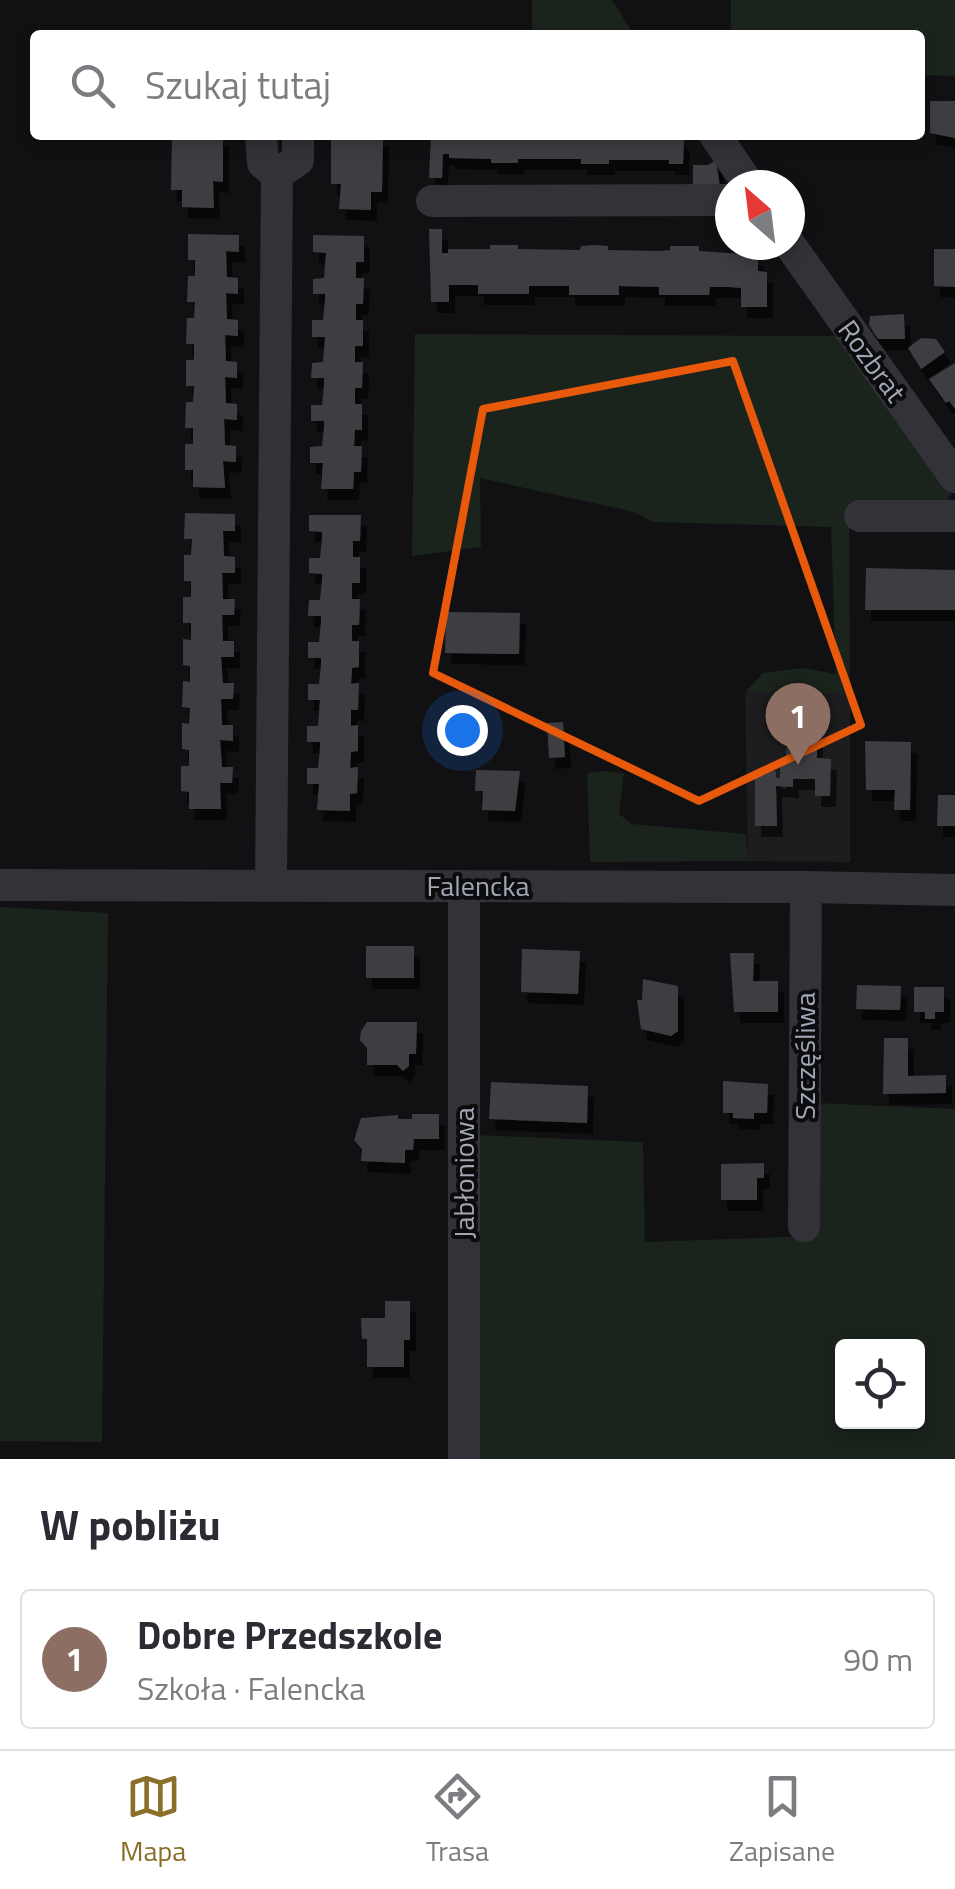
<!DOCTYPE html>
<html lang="pl">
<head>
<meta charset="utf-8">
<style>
	body { margin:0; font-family:"Titillium Web",sans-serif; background:#f7f7f7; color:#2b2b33 }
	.controls { position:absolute; right:30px; bottom:30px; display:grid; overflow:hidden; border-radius:10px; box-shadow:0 5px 15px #0003 }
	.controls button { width:90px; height:90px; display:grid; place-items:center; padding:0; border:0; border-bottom:2px solid #e1e1e2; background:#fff; color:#2b2b33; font:50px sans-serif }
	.compass { position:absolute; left:715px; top:170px; width:90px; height:90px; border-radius:50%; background:#fff; box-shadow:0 5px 15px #0003; rotate:332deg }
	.you { position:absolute; left:462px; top:730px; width:35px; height:35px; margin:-25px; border:8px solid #fff; border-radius:50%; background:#1a73e8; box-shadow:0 0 0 15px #1a73e833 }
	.badge { display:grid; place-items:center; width:65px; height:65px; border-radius:50%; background:#8a6f29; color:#fff; font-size:32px; font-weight:700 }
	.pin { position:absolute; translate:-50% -82px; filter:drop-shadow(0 2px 5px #0008) }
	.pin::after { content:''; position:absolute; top:52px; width:35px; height:30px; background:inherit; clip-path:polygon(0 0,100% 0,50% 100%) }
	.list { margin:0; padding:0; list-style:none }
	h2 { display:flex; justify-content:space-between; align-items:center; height:130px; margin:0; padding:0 40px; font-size:42px }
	h2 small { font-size:32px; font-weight:400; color:#7c7c81 }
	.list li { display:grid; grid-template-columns:65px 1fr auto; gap:30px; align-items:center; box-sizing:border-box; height:140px; margin:0 20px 20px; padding:0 20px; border:2px solid #e1e1e2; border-radius:10px }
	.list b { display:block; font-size:38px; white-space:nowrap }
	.list p { margin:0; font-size:32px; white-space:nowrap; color:#7c7c81 }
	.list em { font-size:32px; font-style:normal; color:#7c7c81 }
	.icon { flex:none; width:55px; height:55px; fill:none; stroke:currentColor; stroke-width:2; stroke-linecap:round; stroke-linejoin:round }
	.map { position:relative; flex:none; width:955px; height:1459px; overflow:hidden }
	.search { position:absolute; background:#fff; box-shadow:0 5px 15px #0003; left:30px; right:30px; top:30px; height:110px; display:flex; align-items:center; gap:25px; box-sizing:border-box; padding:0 35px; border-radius:10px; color:#7c7c81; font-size:38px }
	.sheet { height:290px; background:#fff }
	nav { display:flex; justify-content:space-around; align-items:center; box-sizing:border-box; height:140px; border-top:2px solid #e1e1e2; background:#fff; font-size:28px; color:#7c7c81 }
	nav a { display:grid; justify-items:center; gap:5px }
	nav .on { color:#8a6f29 }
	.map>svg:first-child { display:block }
	.built { fill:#1d1d20 }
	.green { fill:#1b231d; fill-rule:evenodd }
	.building { fill:#3d3e43; filter:url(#shadow) }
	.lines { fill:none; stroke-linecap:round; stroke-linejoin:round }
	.minor { stroke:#323238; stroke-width:32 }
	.marked { fill:none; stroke:#e8590c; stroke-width:8; stroke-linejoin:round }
	.labels { text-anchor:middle; stroke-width:8; stroke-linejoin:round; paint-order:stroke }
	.street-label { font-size:28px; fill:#a1a6b5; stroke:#0c0c0e }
</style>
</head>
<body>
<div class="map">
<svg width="955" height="1459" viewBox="0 0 955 1459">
	<defs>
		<filter id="shadow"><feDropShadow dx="6" dy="11" stdDeviation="0" flood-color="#0009"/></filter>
	</defs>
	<rect width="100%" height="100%" fill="#111113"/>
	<!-- built -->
	<polygon class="built" points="745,692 850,695 850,862 748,861"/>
	<!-- green -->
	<g class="green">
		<polygon points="532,0 612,0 634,35 532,35"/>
		<polygon points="731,0 955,0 955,76 920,75 920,35 731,35"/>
		<polygon points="415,334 838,336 951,493 946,502 849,504 850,695 745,692 763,673 803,668 836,674 831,527 653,522 634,512 480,478 481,547 412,556"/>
		<polygon points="602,771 624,773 619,814 632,824 746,834 748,861 590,862 587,773"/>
		<polygon points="0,907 108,913 102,1442 0,1441"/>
		<path d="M815 1103 955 1109V1459H476V1135L643 1142 645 1242 813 1236ZM842 1346H918V1422H842Z"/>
	</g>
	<!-- building -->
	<g class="building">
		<polygon points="930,101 955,101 955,138 930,133"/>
		<polygon points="172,135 223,135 223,182 213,181 214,208 182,207 182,190 171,190"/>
		<polygon points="331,135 383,135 382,192 371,192 371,210 339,209 341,184 331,184"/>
		<polygon points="431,135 680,135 684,141 683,164 669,164 669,160 609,160 609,164 581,164 581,159 518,159 518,163 491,163 491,159 449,158 449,154 443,154 442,178 429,178"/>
		<polygon points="716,160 720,187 693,190 693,165 708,165"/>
		<polygon points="429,229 442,229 442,253 448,253 448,249 490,249 490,245 518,245 518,249 580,250 581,246 594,245 608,246 608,250 660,251 670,250 670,246 699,246 699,251 758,255 758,271 767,272 767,307 741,307 741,288 730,287 710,287 709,295 659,295 659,287 619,286 619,295 569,295 569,286 529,286 529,294 478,294 478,285 449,285 449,302 431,302"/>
		<polygon points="188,234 239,235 239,252 226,251 227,277 238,278 238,294 226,293 227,319 238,320 238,336 225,335 226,361 237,362 237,378 225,377 226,403 237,404 237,420 224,419 225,445 236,446 236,462 223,461 225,488 193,487 193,470 185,470 185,444 193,444 193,428 185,428 186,402 193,402 194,386 186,386 186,360 194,360 194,344 186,344 187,318 194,318 195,302 187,302 188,276 195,276 195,260 188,260"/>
		<polygon points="313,235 364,236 364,262 356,262 356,278 364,278 363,304 356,304 356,320 363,320 363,346 355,346 355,362 363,362 362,388 355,388 355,404 362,404 362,430 355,430 354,446 362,446 361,472 354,472 353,489 321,489 323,463 310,463 310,447 322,446 324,428 324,421 311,421 311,405 322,405 324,386 324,378 311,378 312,363 323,362 325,337 312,337 312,320 323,320 325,301 325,294 313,294 313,279 324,278 326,253 313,252"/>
		<polygon points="934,249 955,249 955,287 934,286"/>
		<polygon points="904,314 905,339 878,339 869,325 870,316"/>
		<polygon points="921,338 936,339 945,352 921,369 908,348"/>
		<polygon points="955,363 955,409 949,401 946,403 929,379"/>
		<polygon points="185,513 235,514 235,531 223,531 224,556 235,557 235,573 222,573 223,599 235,599 234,615 222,615 223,641 234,641 234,657 221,657 223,683 234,683 233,699 221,699 222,725 233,725 233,741 220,740 222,767 233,767 232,783 220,783 221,809 189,809 189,792 181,791 181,766 189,766 189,750 182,749 182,723 189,724 190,708 182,707 183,681 190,682 190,666 183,665 183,639 191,640 191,623 183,623 183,597 191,597 191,581 184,581 184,555 191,555 192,539 184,539"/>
		<polygon points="309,515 361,515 360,541 353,541 353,557 360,557 360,583 352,583 352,599 360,599 359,625 352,625 352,641 359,641 359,667 352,668 351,684 359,683 358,710 351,710 351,726 358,725 358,751 351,752 350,768 358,767 357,793 350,794 350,811 317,810 319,784 307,784 307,768 318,768 320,749 320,742 307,742 307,726 318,726 320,700 308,700 308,684 319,684 321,665 321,658 308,658 308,642 319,642 321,623 321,616 308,616 309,600 320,600 322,581 322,574 309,573 309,558 320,558 322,539 322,532 309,531"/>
		<polygon points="866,568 955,570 955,610 865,610"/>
		<polygon points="446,612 520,613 519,654 445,653"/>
		<polygon points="563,722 565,757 549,758 547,723"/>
		<polygon points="786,728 817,728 817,758 831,759 830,796 815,796 815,779 793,779 793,787 776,786 777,826 755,826 755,770 776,771 776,778 780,778 780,765 786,765"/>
		<polygon points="865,741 911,742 910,810 894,810 895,790 866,790"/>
		<polygon points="476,770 520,771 515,811 482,810 483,791 475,791"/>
		<polygon points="938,795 955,795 955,826 937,826"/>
		<rect x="366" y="946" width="48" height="32"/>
		<polygon points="522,949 580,951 578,994 521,992"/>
		<polygon points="730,953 754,953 753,981 778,981 778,1012 734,1012"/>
		<polygon points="643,979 678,986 678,1031 671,1036 641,1029 637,1000 642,1000"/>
		<polygon points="857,985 901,986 900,1010 856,1009"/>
		<polygon points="914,987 944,987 944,1012 935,1012 935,1019 925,1019 925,1012 914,1012"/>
		<polygon points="367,1022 417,1022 416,1054 409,1054 409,1066 403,1071 397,1065 367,1065 367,1048 360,1040 361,1031"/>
		<polygon points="884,1038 908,1038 908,1076 946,1075 946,1093 883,1094"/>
		<polygon points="723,1081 768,1084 767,1113 754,1113 754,1119 733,1118 733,1113 723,1113"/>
		<polygon points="491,1082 588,1086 587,1123 489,1119"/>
		<polygon points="412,1114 439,1114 439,1139 414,1139 413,1150 405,1150 405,1163 361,1161 362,1149 354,1140 361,1118 398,1115 398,1119 412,1119"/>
		<polygon points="764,1163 764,1178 757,1178 757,1200 721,1200 721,1164"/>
		<polygon points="385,1301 410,1301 410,1340 404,1340 404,1367 367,1367 367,1339 362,1339 361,1318 385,1318"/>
	</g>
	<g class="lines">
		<!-- minor -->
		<g class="minor">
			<polyline points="261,135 263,163 270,169 282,171 298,160 298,135"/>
			<polyline points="715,135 749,185"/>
			<polyline points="432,201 730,200"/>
			<polyline points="790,245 955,477"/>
			<polyline points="860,516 955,516"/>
			<polyline points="0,885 806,887 955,890"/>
			<polyline points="271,885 277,171"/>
			<polyline points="804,1226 806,887"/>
			<polyline points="464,1459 464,886"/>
		</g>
	</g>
	<!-- marked area -->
	<path class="marked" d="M733 361 861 725 699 801 433 673 483 409Z"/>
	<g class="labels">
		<!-- street labels -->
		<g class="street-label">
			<text transform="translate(872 361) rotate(54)" y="10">Rozbrat</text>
			<text x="478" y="896">Falencka</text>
			<text transform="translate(805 1056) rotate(-90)" y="10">Szczęśliwa</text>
			<text transform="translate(464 1173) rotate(-90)" y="10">Jabłoniowa</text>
		</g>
	</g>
</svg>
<div class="controls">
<button><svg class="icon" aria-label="locate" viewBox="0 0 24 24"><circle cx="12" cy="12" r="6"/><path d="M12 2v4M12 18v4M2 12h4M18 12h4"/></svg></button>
</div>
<svg class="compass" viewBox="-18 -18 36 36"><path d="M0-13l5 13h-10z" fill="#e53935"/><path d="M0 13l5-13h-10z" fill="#7c7c81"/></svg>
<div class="you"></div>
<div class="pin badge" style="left:798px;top:765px;background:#8d6e63">1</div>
<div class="search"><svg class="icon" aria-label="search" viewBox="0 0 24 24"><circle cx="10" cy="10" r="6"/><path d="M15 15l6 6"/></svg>Szukaj tutaj</div>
</div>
<section class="sheet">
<h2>W pobliżu<small></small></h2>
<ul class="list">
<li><span class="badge" style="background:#8d6e63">1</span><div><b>Dobre Przedszkole</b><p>Szkoła · Falencka</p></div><em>90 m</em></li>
</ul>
</section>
<nav>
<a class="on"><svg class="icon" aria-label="map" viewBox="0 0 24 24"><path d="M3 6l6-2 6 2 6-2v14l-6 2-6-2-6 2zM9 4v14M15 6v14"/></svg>Mapa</a>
<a><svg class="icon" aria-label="directions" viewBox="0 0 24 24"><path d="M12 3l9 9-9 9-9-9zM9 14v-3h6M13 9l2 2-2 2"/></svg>Trasa</a>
<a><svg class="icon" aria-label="saved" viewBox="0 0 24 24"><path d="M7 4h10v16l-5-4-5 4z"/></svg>Zapisane</a>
</nav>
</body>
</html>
